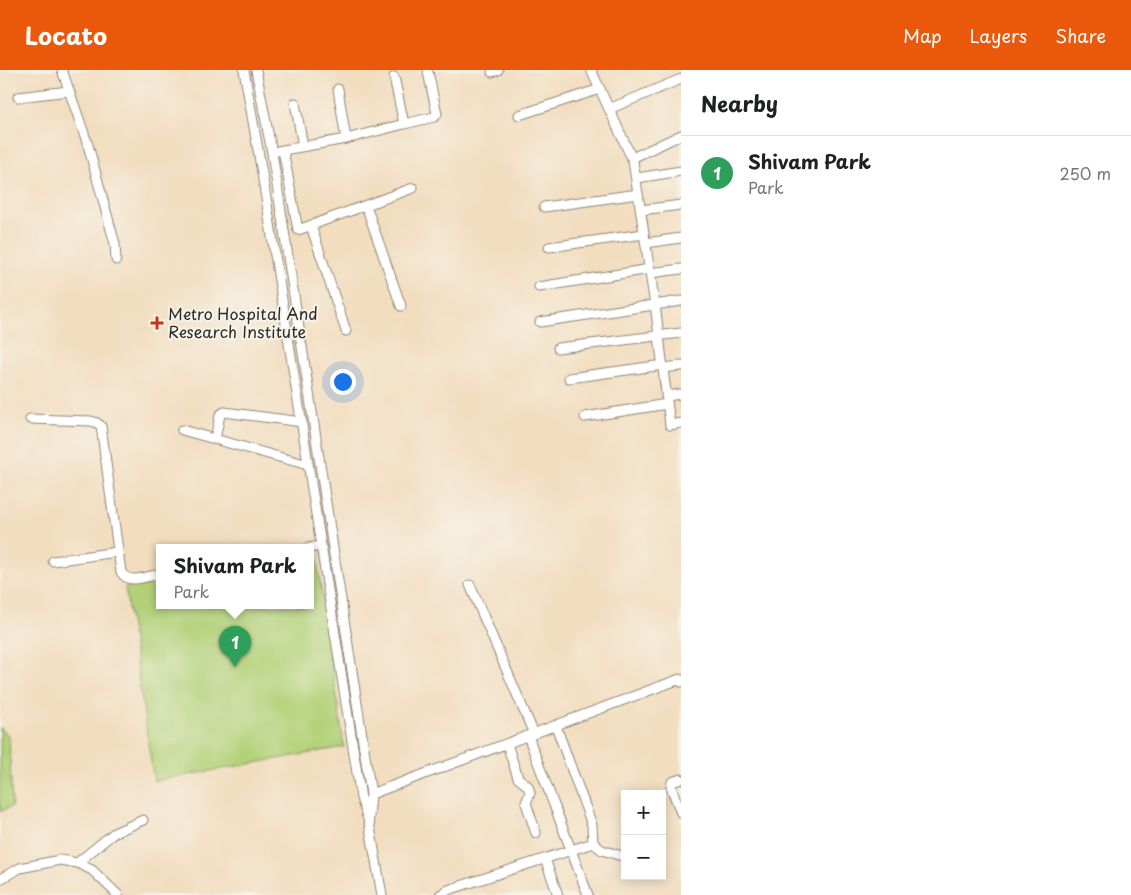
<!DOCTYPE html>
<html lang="en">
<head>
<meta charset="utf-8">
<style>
	body { margin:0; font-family:"Playpen Sans",sans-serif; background:#f2f2f2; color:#202124 }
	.controls { position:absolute; right:15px; bottom:15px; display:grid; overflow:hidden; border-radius:0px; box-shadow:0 2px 12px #0003 }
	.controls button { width:45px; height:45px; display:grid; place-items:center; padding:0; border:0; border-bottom:1px solid #e0e0e0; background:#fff; color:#202124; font:25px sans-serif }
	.you { position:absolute; left:342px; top:311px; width:18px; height:18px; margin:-12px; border:4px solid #fff; border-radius:50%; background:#1a73e8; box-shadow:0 0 0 8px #1a73e833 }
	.badge { display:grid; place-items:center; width:32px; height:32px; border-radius:50%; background:#ea580c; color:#fff; font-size:16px; font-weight:700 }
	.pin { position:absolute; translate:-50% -41px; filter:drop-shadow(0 1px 2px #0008) }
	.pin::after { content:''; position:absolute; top:26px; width:18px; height:15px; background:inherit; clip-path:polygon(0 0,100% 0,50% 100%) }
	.popup { position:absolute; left:156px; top:474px; width:158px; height:65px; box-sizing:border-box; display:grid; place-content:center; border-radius:0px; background:#fff; filter:drop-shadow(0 1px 4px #0005); font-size:16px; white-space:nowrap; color:#757577 }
	.popup b { font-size:19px; color:#202124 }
	.popup::after { content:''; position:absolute; left:50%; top:100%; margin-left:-10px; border:10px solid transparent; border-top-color:#fff }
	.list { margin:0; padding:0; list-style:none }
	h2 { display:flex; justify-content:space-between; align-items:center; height:65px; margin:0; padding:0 20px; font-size:21px }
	h2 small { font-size:16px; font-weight:400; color:#757577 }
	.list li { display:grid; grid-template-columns:32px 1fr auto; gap:15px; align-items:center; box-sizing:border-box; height:75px; padding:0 20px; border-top:1px solid #e0e0e0 }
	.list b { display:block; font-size:19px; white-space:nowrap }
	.list p { margin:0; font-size:16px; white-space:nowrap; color:#757577 }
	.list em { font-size:16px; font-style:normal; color:#757577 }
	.map { position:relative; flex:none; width:681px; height:825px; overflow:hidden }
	header { display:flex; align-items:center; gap:30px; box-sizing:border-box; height:70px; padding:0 25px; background:#ea580c; color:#fff }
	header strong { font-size:24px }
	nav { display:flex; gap:28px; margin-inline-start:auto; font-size:18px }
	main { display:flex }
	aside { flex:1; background:#fff }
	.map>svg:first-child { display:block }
	.green { fill:#b2d178; stroke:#6e7e52 }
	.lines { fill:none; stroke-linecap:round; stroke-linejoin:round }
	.minor-casing { stroke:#8e8475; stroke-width:11 }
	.minor { stroke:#fff; stroke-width:9 }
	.poi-dot { fill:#c8321e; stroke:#f7f3e8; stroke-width:2 }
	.labels { text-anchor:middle; stroke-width:4; stroke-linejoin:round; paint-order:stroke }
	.poi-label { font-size:16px; fill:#2b2b2b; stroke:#f7f3e8; text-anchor:start }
</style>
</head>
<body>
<header>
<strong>Locato</strong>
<nav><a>Map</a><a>Layers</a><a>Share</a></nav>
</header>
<main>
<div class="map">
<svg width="681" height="825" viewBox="0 0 681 825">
	<rect width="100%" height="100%" fill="#f7f3e8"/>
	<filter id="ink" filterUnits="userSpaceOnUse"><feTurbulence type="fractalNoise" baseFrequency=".02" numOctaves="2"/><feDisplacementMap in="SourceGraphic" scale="10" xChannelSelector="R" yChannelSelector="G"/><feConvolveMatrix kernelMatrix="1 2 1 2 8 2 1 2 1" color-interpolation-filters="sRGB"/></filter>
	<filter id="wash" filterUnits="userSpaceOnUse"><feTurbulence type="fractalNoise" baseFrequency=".0096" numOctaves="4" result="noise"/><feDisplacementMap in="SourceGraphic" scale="20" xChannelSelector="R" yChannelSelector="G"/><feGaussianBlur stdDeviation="1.12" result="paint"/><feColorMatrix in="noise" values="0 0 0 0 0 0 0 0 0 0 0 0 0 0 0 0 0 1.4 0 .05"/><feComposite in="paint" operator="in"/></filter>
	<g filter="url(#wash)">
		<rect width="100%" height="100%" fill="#f2ddbf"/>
		<!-- green -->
		<g class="green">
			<polygon points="316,483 344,677 154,711 125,517 160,511 160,536 310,536 310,484"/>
			<polygon points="0,657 9,666 12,736 0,742"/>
		</g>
	</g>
	<g filter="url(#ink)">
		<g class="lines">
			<!-- minor casing -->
			<g class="minor-casing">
				<g id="minor">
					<polyline points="62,0 88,75 115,174 116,190"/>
					<polyline points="244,0 262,103 361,728 369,752 382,825"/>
					<polyline points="256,0 272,83 371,724 369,747"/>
					<polyline points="591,0 633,91 656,242 670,355 681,353"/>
					<polyline points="492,2 498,0"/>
					<polyline points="338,19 346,69"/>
					<polyline points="18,27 69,21"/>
					<polyline points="295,33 303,76"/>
					<polyline points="609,39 681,9"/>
					<polyline points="519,45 600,19"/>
					<polyline points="404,54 434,47 437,44 428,2"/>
					<polyline points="283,80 298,160 413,118"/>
					<polyline points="278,81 346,69 404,54 394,7"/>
					<polyline points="632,88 681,65"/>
					<polyline points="637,108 681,101"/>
					<polyline points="366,136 401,236"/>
					<polyline points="544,137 638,124"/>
					<polyline points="641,140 681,135"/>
					<polyline points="311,156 346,261"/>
					<polyline points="646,173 681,168"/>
					<polyline points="549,177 644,164"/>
					<polyline points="650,203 681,199"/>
					<polyline points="539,217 650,199"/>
					<polyline points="540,252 681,231"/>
					<polyline points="558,278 681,263"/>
					<polyline points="663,298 681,296"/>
					<polyline points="569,308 663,295"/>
					<polyline points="666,326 681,324"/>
					<polyline points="585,347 667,334"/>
					<path d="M30 349 91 351 97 353 101 356 121 502C128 515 148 506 160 504"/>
					<polyline points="182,360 308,395"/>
					<polyline points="215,369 220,345 224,342 302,352"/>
					<polyline points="308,478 321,476"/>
					<polyline points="53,491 117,482"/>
					<polyline points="470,515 534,664"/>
					<polyline points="556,656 592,755 593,773"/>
					<polyline points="528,666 588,825"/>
					<polyline points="507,674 518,708 528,716 530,723 526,733 536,763"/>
					<polyline points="681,709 672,712 671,717 681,743"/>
					<polyline points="371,724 680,609 681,612"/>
					<polyline points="593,773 602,780 625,787"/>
					<polyline points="545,789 558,825"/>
					<polyline points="77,793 114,763 143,750"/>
					<polyline points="0,809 20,798 60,790 77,793 92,800 118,825"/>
					<polyline points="440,825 448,820 593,773"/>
				</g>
			</g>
			<!-- minor -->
			<use href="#minor" class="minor"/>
		</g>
	</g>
	<!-- markers -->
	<path class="poi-dot" d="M154.5 245.5h5v5h5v5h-5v5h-5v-5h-5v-5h5z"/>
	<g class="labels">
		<!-- poi labels -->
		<g class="poi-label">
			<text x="168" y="250">Metro Hospital And<tspan x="168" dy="18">Research Institute</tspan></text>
		</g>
	</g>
</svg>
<div class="controls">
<button>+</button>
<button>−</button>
</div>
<div class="you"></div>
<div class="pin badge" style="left:235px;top:597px;background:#2e9e5b">1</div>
<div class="popup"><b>Shivam Park</b>Park</div>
</div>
<aside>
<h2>Nearby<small></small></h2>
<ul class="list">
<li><span class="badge" style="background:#2e9e5b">1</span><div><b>Shivam Park</b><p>Park</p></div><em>250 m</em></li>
</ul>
</aside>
</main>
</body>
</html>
